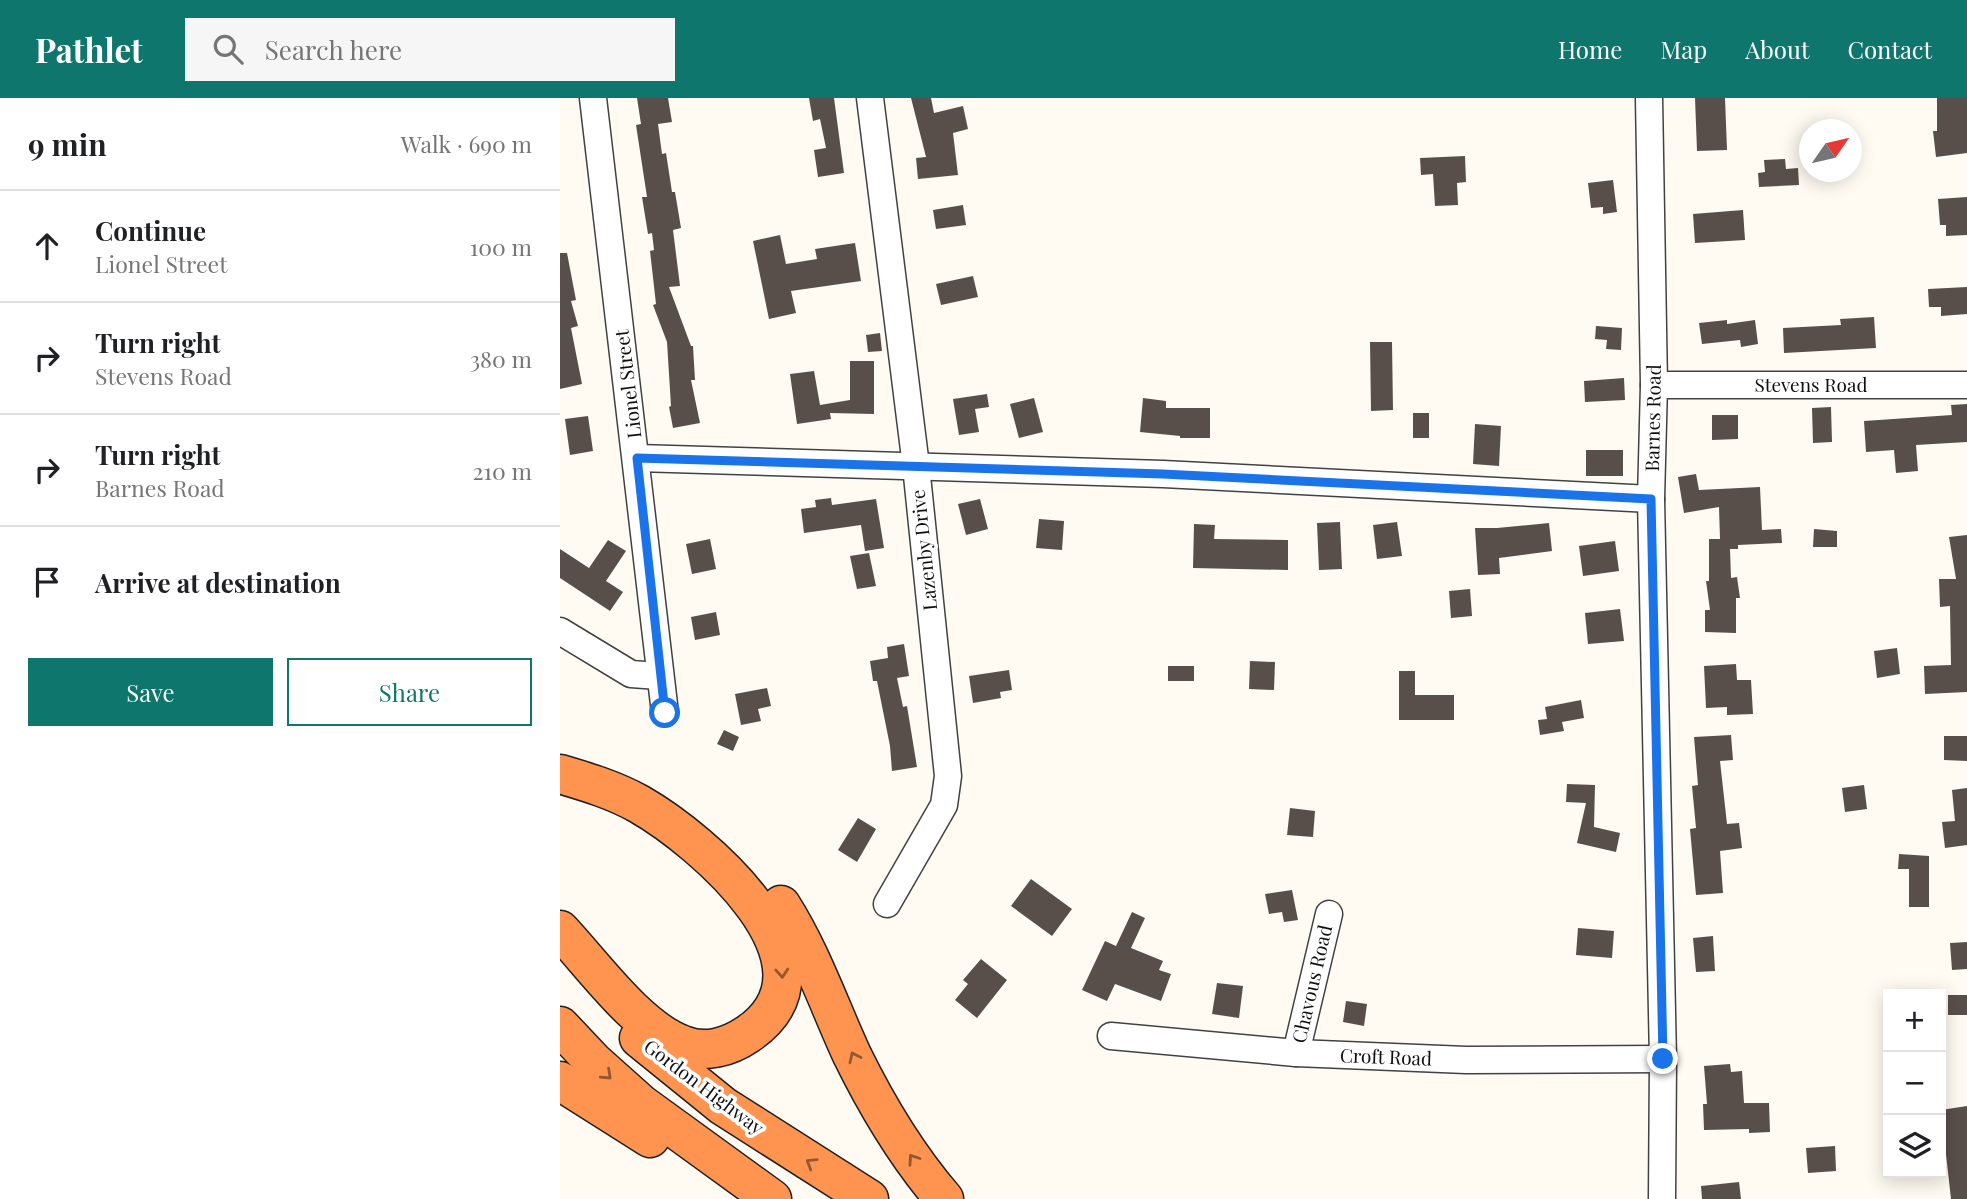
<!DOCTYPE html>
<html lang="en">
<head>
<meta charset="utf-8">
<style>
	body { margin:0; font-family:"Playfair Display",serif; background:#f6f6f6; color:#202124 }
	.controls { position:absolute; right:21px; bottom:21px; display:grid; overflow:hidden; border-radius:0px; box-shadow:0 4px 18px #0003 }
	.controls button { width:63px; height:63px; display:grid; place-items:center; padding:0; border:0; border-bottom:2px solid #e0e0e0; background:#fff; color:#202124; font:35px sans-serif }
	.compass { position:absolute; left:1239px; top:21px; width:63px; height:63px; border-radius:50%; background:#fff; box-shadow:0 4px 18px #0003; rotate:56deg }
	.stop { position:absolute; width:21px; height:21px; margin:-16px; border:5px solid #1a73e8; border-radius:50%; background:#fff }
	.stop.end { background:#1a73e8; border-color:#fff; box-shadow:0 2px 7px #0008 }
	.list { margin:0; padding:0; list-style:none }
	h2 { display:flex; justify-content:space-between; align-items:center; height:91px; margin:0; padding:0 28px; font-size:30px }
	h2 small { font-size:23px; font-weight:400; color:#757577 }
	.list li { display:grid; grid-template-columns:46px 1fr auto; gap:21px; align-items:center; box-sizing:border-box; height:112px; padding:0 28px; border-top:2px solid #e0e0e0 }
	.list b { display:block; font-size:26px; white-space:nowrap }
	.list p { margin:0; font-size:23px; white-space:nowrap; color:#757577 }
	.list em { font-size:23px; font-style:normal; color:#757577 }
	.actions { display:flex; gap:14px; padding:21px 28px }
	.actions a { flex:1; padding:16px 0; border:2px solid #0f766e; border-radius:0px; text-align:center; font-size:24px; color:#0f766e }
	.actions .main { background:#0f766e; color:#fff }
	.icon { flex:none; width:38px; height:38px; fill:none; stroke:currentColor; stroke-width:2; stroke-linecap:round; stroke-linejoin:round }
	.map { position:relative; flex:none; width:1407px; height:1101px; overflow:hidden }
	header { display:flex; align-items:center; gap:42px; box-sizing:border-box; height:98px; padding:0 35px; background:#0f766e; color:#fff }
	header strong { font-size:33px }
	nav { display:flex; gap:38px; margin-inline-start:auto; font-size:24px }
	.search { width:490px; height:63px; background:#f6f6f6; display:flex; align-items:center; gap:18px; box-sizing:border-box; padding:0 24px; border-radius:0px; color:#757577; font-size:26px }
	main { display:flex }
	aside { flex:1; background:#fff }
	.map>svg:first-child { display:block }
	.building { fill:#594f4a }
	.lines { fill:none; stroke-linecap:round; stroke-linejoin:round }
	.minor-casing { stroke:#424242; stroke-width:29 }
	.highway-casing { stroke:#202020; stroke-width:41 }
	.minor { stroke:#fff; stroke-width:26 }
	.highway { stroke:#ff9450; stroke-width:38 }
	.oneway { stroke:#935833 }
	.route { stroke:#1a73e8; stroke-width:9 }
	.labels { text-anchor:middle; stroke-width:7; stroke-linejoin:round; paint-order:stroke }
	.street-label { font-size:19px; fill:#0f0f0f; stroke:#fff }
</style>
</head>
<body>
<header>
<strong>Pathlet</strong>
<div class="search"><svg class="icon" aria-label="search" viewBox="0 0 24 24"><circle cx="10" cy="10" r="6"/><path d="M15 15l6 6"/></svg>Search here</div>
<nav><a>Home</a><a>Map</a><a>About</a><a>Contact</a></nav>
</header>
<main>
<aside>
<h2>9 min<small>Walk · 690 m</small></h2>
<ul class="list">
<li><svg class="icon" aria-label="ahead" viewBox="0 0 24 24"><path d="M12 20V5M6 11l6-6 6 6"/></svg><div><b>Continue</b><p>Lionel Street</p></div><em>100 m</em></li>
<li><svg class="icon" aria-label="right" viewBox="0 0 24 24"><path d="M7 20v-9h11M14 6l5 5-5 5"/></svg><div><b>Turn right</b><p>Stevens Road</p></div><em>380 m</em></li>
<li><svg class="icon" aria-label="right" viewBox="0 0 24 24"><path d="M7 20v-9h11M14 6l5 5-5 5"/></svg><div><b>Turn right</b><p>Barnes Road</p></div><em>210 m</em></li>
<li><svg class="icon" aria-label="arrive" viewBox="0 0 24 24"><path d="M6 21V4h12l-3 4 3 4H6"/></svg><div><b>Arrive at destination</b></div></li>
</ul>
<div class="actions"><a class="main">Save</a><a>Share</a></div>
</aside>
<div class="map">
<svg width="1407" height="1101" viewBox="0 0 1407 1101">
	<rect width="100%" height="100%" fill="#fffbf2"/>
	<!-- building -->
	<g class="building">
		<polygon points="77,0 108,0 112,24 98,26 102,56 106,55 112,94 115,94 121,130 113,132 120,188 109,189 131,248 133,248 135,282 131,282 140,325 113,330 109,309 111,308 107,244 93,207 96,206 90,153 94,152 92,135 88,136 82,99 87,99 76,27 81,26"/>
		<polygon points="249,0 274,0 284,75 258,79 254,52 266,50 260,21 253,23"/>
		<polygon points="351,0 371,0 374,15 403,8 408,31 393,35 398,77 358,81 356,60 366,59"/>
		<polygon points="1135,0 1165,0 1167,52 1137,53"/>
		<polygon points="1377,0 1407,0 1407,55 1376,59 1373,33 1377,33"/>
		<polygon points="905,58 906,84 897,85 898,107 875,108 873,76 861,77 860,60"/>
		<polygon points="1225,61 1226,71 1238,70 1239,87 1199,89 1198,75 1205,74 1204,62"/>
		<polygon points="1053,82 1057,114 1043,116 1043,109 1031,110 1028,85"/>
		<polygon points="1407,99 1407,137 1386,138 1386,127 1380,127 1378,101"/>
		<polygon points="403,107 406,127 376,131 373,112"/>
		<polygon points="1183,112 1185,142 1135,145 1133,116"/>
		<polygon points="220,137 226,166 257,161 255,151 295,145 301,183 231,193 236,215 209,221 193,143"/>
		<polygon points="0,155 7,155 16,202 11,203 18,228 11,230 22,286 0,291"/>
		<polygon points="413,178 418,199 381,207 376,186"/>
		<polygon points="1407,189 1407,216 1381,218 1381,209 1369,209 1368,191"/>
		<polygon points="1314,219 1316,250 1224,255 1223,230 1281,227 1280,221"/>
		<polygon points="1167,222 1167,226 1195,222 1198,246 1181,249 1180,242 1142,246 1139,225"/>
		<polygon points="1036,228 1062,230 1061,252 1046,251 1047,242 1035,241"/>
		<polygon points="320,235 322,253 308,254 306,237"/>
		<polygon points="810,244 832,244 833,312 811,313"/>
		<polygon points="290,263 314,263 314,316 270,315 271,321 237,326 230,276 254,273 260,307 290,302"/>
		<polygon points="1064,280 1065,302 1025,304 1024,283"/>
		<polygon points="427,296 429,309 415,311 419,334 399,337 393,301"/>
		<polygon points="474,300 483,334 459,340 450,306"/>
		<polygon points="583,300 606,303 606,310 650,310 650,340 620,340 620,338 580,334"/>
		<polygon points="1407,306 1407,344 1356,347 1358,373 1336,375 1334,352 1306,354 1304,323 1392,317 1391,307"/>
		<polygon points="1271,309 1272,344 1253,345 1252,310"/>
		<rect x="853" y="315" width="16" height="25"/>
		<polygon points="1152,317 1178,317 1178,341 1152,342"/>
		<polygon points="28,318 33,353 10,357 5,321"/>
		<polygon points="915,326 941,328 939,368 913,366"/>
		<rect x="1026" y="352" width="37" height="26"/>
		<polygon points="1136,376 1139,392 1200,389 1202,432 1221,431 1222,445 1178,447 1178,451 1170,451 1171,480 1177,479 1180,500 1176,500 1176,535 1145,534 1145,512 1150,512 1146,483 1149,483 1149,441 1160,441 1159,409 1124,415 1118,379"/>
		<polygon points="271,400 272,407 316,401 324,450 305,453 301,427 244,435 241,411 256,409 255,402"/>
		<polygon points="420,401 428,431 406,437 398,406"/>
		<polygon points="479,421 504,423 502,452 476,450"/>
		<polygon points="780,424 782,471 759,472 757,425"/>
		<polygon points="837,424 842,458 817,461 813,427"/>
		<polygon points="989,425 992,453 939,460 940,476 918,477 915,430 937,430"/>
		<polygon points="634,426 655,427 654,441 728,442 728,472 633,470"/>
		<polygon points="1254,431 1277,433 1277,449 1253,449"/>
		<polygon points="1407,437 1407,594 1365,596 1364,568 1391,567 1390,508 1380,509 1379,481 1396,481 1389,439"/>
		<polygon points="150,441 156,471 132,476 126,446"/>
		<polygon points="48,442 66,453 46,483 63,494 50,513 0,480 0,451 29,470"/>
		<polygon points="1055,443 1059,473 1023,478 1019,448"/>
		<polygon points="309,455 316,488 297,491 290,458"/>
		<polygon points="910,491 912,518 891,520 889,493"/>
		<polygon points="1060,511 1064,543 1028,546 1025,515"/>
		<polygon points="156,514 160,537 135,542 131,519"/>
		<polygon points="344,546 349,578 337,580 343,609 347,608 357,669 332,673 330,648 317,583 313,583 310,563 328,560 327,549"/>
		<polygon points="1337,550 1340,576 1317,580 1314,553"/>
		<polygon points="690,563 715,564 714,592 689,591"/>
		<polygon points="1176,566 1177,582 1191,582 1193,616 1167,617 1167,609 1146,610 1144,568"/>
		<rect x="608" y="568" width="26" height="15"/>
		<polygon points="449,572 452,592 440,594 441,600 413,605 409,578"/>
		<polygon points="839,573 855,573 855,597 894,597 894,622 839,622"/>
		<polygon points="207,590 211,608 198,611 201,623 181,627 175,596"/>
		<polygon points="1021,602 1024,620 1002,624 1004,633 980,637 978,622 987,621 985,609"/>
		<polygon points="164,632 179,639 173,653 157,646"/>
		<polygon points="1171,637 1173,662 1160,663 1167,726 1179,725 1182,750 1160,753 1163,795 1136,797 1130,731 1136,730 1132,688 1138,687 1134,639"/>
		<polygon points="1384,638 1407,638 1407,663 1384,662"/>
		<polygon points="1007,686 1035,687 1034,729 1060,735 1056,754 1017,745 1026,705 1006,704"/>
		<polygon points="1304,687 1307,711 1285,714 1282,690"/>
		<polygon points="1407,690 1407,747 1385,750 1382,724 1395,723 1392,692"/>
		<polygon points="730,710 755,713 753,739 727,737"/>
		<polygon points="298,720 316,731 297,764 278,752"/>
		<polygon points="1339,756 1369,758 1369,809 1349,809 1349,771 1338,771"/>
		<polygon points="471,781 512,811 492,838 451,808"/>
		<polygon points="732,792 738,822 724,824 722,814 709,816 705,796"/>
		<polygon points="572,814 585,820 571,850 603,863 599,872 611,876 601,903 555,886 547,903 522,892 545,843 556,848"/>
		<polygon points="1018,830 1054,833 1052,860 1016,857"/>
		<polygon points="1153,838 1155,873 1136,874 1133,840"/>
		<polygon points="1407,844 1407,871 1392,872 1390,845"/>
		<polygon points="421,861 447,882 417,920 395,902 408,886 403,882"/>
		<polygon points="657,885 683,888 679,920 652,916"/>
		<rect x="1388" y="897" width="19" height="20"/>
		<polygon points="786,903 807,906 804,928 783,924"/>
		<polygon points="1170,966 1171,974 1182,973 1184,1005 1209,1005 1210,1034 1189,1035 1189,1031 1144,1032 1143,1006 1147,1006 1144,968"/>
		<polygon points="1407,1008 1407,1101 1391,1101 1381,1012"/>
		<polygon points="1275,1048 1276,1073 1248,1075 1246,1050"/>
		<polygon points="1179,1084 1181,1101 1142,1101 1141,1088"/>
	</g>
	<g class="lines">
		<!-- minor casing -->
		<g class="minor-casing">
			<g id="minor">
				<polyline points="33,0 105,615"/>
				<polyline points="310,0 356,368 388,678 384,707 327,806"/>
				<polyline points="1089,0 1094,287 1091,401 1103,961 1102,1101"/>
				<polyline points="1094,287 1407,287"/>
				<polyline points="77,360 603,376 1091,401"/>
				<polyline points="0,533 71,576 99,578"/>
				<polyline points="551,938 736,955 906,962 1103,961"/>
				<polyline points="736,955 769,816"/>
			</g>
		</g>
		<!-- highway casing -->
		<g class="highway-casing">
			<g id="highway">
				<path d="M0 676C27 684 54 692 79 706 142 742 289 867 188 936 169 949 145 956 123 947 78 931 33 867 0 832"/>
				<path d="M221 807C251 854 269 907 292 957 317 1008 347 1058 384 1101"/>
				<polyline points="0,928 34,964 81,1006 212,1101"/>
				<polyline points="79,940 163,1008 309,1101"/>
				<polyline points="0,983 90,1040"/>
			</g>
		</g>
		<!-- minor -->
		<use href="#minor" class="minor"/>
		<!-- highway -->
		<use href="#highway" class="highway"/>
	</g>
	<!-- one-way arrows -->
	<defs><path id="oneway-chevron" d="M-2-3.5L2.5 0L-2 3.5" fill="none" stroke-width="1.6" stroke-linecap="round" stroke-linejoin="round" transform="scale(1.75)"/></defs>
	<g class="oneway">
		<use href="#oneway-chevron" transform="translate(222 875) rotate(86)"/>
		<use href="#oneway-chevron" transform="translate(294 959) rotate(-115)"/>
		<use href="#oneway-chevron" transform="translate(47 977) rotate(43)"/>
		<use href="#oneway-chevron" transform="translate(353 1061) rotate(-124)"/>
		<use href="#oneway-chevron" transform="translate(251 1065) rotate(-148)"/>
	</g>
	<g class="lines">
		<!-- route -->
		<polyline class="route" points="105,615 77,360 603,376 1091,401 1103,961"/>
	</g>
	<g class="labels">
		<!-- street labels -->
		<g class="street-label">
			<text transform="translate(68 286) rotate(-97)" y="7">Lionel Street</text>
			<text x="1251" y="294">Stevens Road</text>
			<text transform="translate(1093 320) rotate(-89)" y="7">Barnes Road</text>
			<text transform="translate(364 452) rotate(-96)" y="7">Lazenby Drive</text>
			<text transform="translate(752 886) rotate(-77)" y="7">Chavous Road</text>
			<text transform="translate(826 959) rotate(2)" y="7">Croft Road</text>
			<text transform="translate(144 989) rotate(37)" y="7">Gordon Highway</text>
		</g>
	</g>
</svg>
<div class="controls">
<button>+</button>
<button>−</button>
<button><svg class="icon" aria-label="layers" viewBox="0 0 24 24"><path d="M12 4l9 5-9 5-9-5zM3 14l9 5 9-5"/></svg></button>
</div>
<svg class="compass" viewBox="-18 -18 36 36"><path d="M0-13l5 13h-10z" fill="#e53935"/><path d="M0 13l5-13h-10z" fill="#757577"/></svg>
<div class="stop" style="left:105px;top:615px"></div>
<div class="stop end" style="left:1103px;top:961px"></div>
</div>
</main>
</body>
</html>
